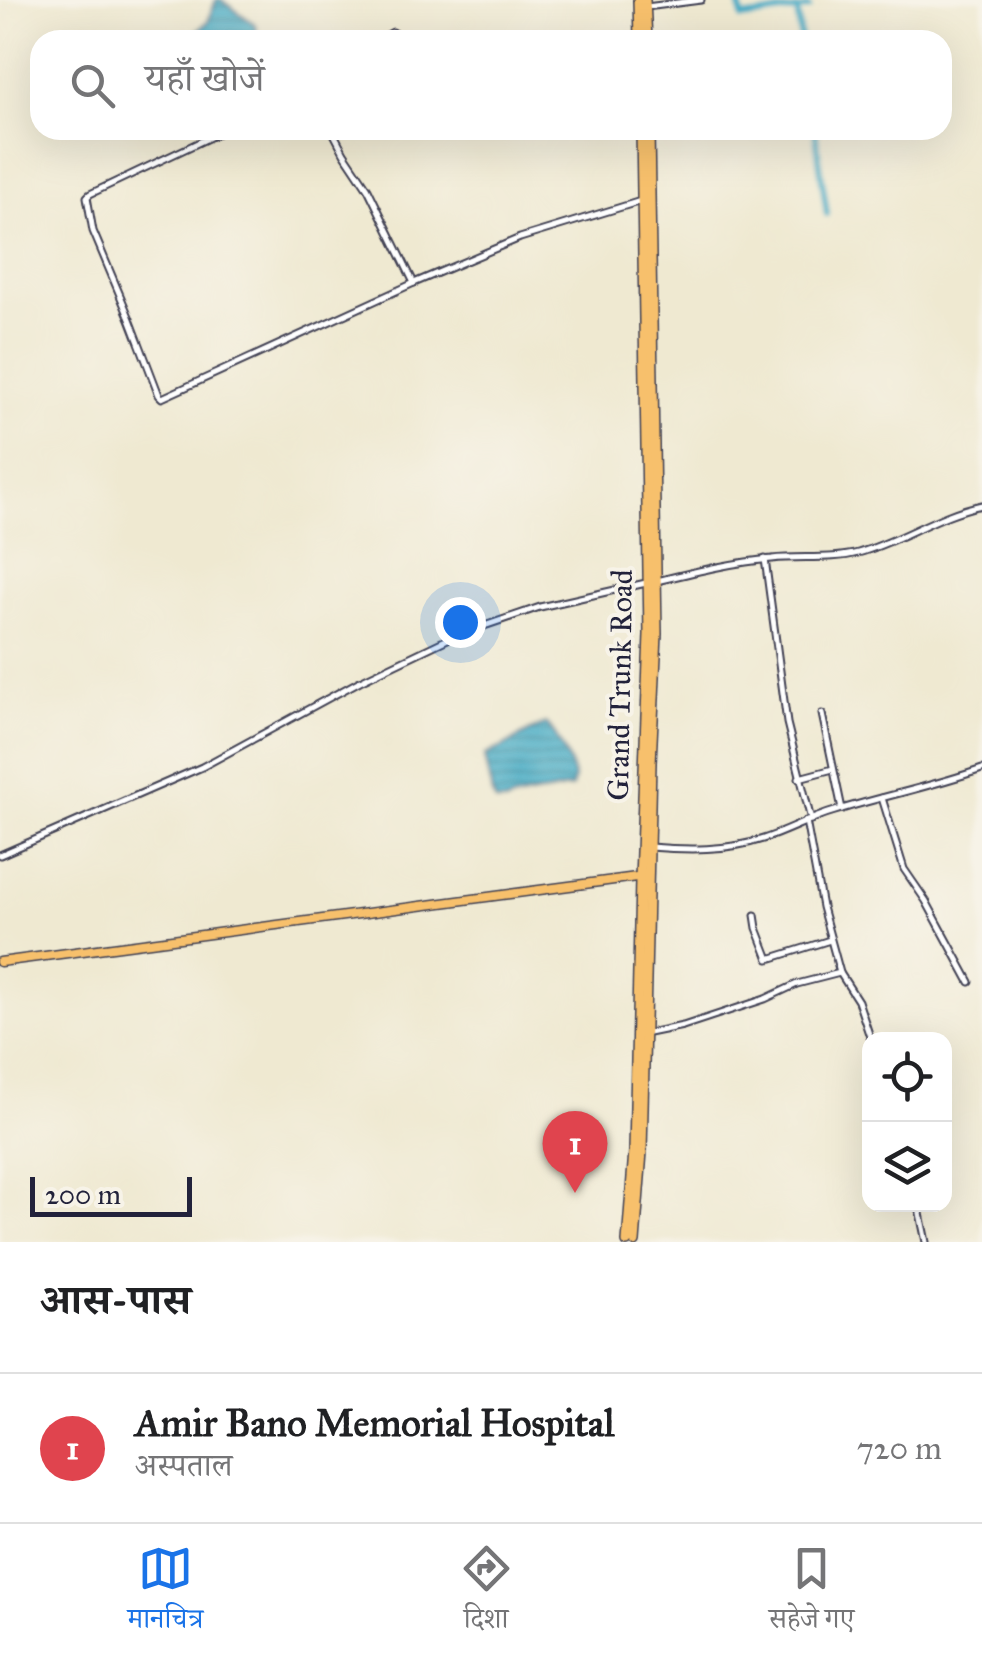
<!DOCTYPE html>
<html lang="hi">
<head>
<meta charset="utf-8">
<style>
	body { margin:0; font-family:"IM FELL Great Primer","Noto Serif Devanagari",serif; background:#f2f2f2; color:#202124 }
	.controls { position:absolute; right:30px; bottom:30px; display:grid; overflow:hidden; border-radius:20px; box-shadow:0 10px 40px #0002 }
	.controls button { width:90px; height:90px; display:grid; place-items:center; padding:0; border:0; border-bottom:2px solid #e0e0e0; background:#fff; color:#202124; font:50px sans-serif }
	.scale { position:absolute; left:30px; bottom:25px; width:162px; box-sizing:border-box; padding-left:10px; border:5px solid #22223b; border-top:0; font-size:28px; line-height:35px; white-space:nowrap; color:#22223b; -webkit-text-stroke:8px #f7f3e8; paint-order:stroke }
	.you { position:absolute; left:460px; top:622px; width:35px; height:35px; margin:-25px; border:8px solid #fff; border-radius:50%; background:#1a73e8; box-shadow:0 0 0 15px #1a73e833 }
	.badge { display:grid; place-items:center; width:65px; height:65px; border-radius:50%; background:#1a73e8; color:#fff; font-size:32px; font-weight:700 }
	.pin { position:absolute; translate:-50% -82px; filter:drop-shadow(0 2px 5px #0008) }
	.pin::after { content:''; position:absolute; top:52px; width:35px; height:30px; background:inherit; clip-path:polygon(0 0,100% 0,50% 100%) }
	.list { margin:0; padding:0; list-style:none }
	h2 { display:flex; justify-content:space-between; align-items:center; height:130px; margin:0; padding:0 40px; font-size:42px }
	h2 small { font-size:32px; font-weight:400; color:#757577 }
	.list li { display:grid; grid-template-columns:65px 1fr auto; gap:30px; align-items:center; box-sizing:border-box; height:150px; padding:0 40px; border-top:2px solid #e0e0e0 }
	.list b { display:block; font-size:38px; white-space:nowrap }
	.list p { margin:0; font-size:32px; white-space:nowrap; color:#757577 }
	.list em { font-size:32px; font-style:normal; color:#757577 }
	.icon { flex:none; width:55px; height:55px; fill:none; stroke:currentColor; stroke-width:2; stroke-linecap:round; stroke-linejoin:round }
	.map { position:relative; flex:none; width:982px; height:1242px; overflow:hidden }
	.search { position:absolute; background:#fff; box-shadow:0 10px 40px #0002; left:30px; right:30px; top:30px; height:110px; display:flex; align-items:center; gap:25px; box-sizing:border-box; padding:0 35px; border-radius:30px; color:#757577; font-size:38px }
	.sheet { height:280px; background:#fff }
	nav { display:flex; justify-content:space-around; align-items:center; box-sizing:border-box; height:140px; border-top:2px solid #e0e0e0; background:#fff; font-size:28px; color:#757577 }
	nav a { display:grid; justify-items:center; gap:5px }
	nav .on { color:#1a73e8 }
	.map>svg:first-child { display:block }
	.water { fill:url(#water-rules); stroke:#346680; stroke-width:2.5 }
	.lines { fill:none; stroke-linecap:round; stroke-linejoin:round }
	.canal { stroke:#45abc5; stroke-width:6 }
	.minor-casing { stroke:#414052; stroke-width:9 }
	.major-casing { stroke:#414052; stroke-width:11 }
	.highway-casing { stroke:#414052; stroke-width:12 }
	.minor { stroke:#fff; stroke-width:5 }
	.major { stroke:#f7c06c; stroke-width:8 }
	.highway { stroke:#f7c06c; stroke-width:9 }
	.labels { text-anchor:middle; stroke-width:8; stroke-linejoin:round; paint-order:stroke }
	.street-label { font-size:30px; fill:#22223b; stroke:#f7f3e8 }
</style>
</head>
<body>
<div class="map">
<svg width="982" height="1242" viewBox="0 0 982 1242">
	<defs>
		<pattern id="water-rules" width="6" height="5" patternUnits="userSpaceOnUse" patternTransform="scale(2.5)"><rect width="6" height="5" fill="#45abc5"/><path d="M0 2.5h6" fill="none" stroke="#398ba1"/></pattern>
	</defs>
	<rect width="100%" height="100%" fill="#f7f3e8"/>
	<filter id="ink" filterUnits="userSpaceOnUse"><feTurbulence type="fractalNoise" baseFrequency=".01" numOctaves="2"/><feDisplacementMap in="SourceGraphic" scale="20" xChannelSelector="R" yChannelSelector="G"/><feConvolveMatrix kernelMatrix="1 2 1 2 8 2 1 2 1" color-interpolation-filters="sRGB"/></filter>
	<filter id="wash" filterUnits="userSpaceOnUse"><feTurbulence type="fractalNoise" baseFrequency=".0048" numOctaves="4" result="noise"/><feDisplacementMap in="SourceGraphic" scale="40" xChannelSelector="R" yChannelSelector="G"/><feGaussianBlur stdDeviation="2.25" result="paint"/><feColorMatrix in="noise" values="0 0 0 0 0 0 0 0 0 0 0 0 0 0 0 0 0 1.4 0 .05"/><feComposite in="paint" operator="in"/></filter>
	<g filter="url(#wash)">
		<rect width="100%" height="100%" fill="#efe9d1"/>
		<!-- water -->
		<g class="water">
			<polygon points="216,0 221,0 256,25 258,40 185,40 208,22"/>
			<path d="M546 724C555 731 573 767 574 779 574 782 572 785 572 787L514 799 505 803 496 802 492 794 485 756C493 749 500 750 508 744 521 736 531 730 546 724Z"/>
		</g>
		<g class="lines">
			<!-- canal -->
			<g class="canal">
				<polyline points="739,0 742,18 809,8"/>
				<polyline points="797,9 801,40"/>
				<polyline points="815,130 827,214"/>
			</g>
		</g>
	</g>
	<g filter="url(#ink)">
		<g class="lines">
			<!-- minor casing -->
			<g class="minor-casing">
				<g id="minor">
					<polyline points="646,7 701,0"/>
					<polyline points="283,36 285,40"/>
					<polyline points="378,40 393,32"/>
					<polyline points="225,130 90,194 87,197 93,231 130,319 159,395 162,398 414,283 520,238 641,201"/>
					<polyline points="332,130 344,153 368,189 414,283"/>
					<polyline points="765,559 787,723 811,820"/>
					<path d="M657 581C694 572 734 562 772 559 799 556 833 560 858 553 901 541 938 514 982 505"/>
					<polyline points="822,714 842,809"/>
					<polyline points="799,778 833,769"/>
					<polyline points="882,798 904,869 926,901 970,982"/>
					<path d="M649 847C687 850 727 851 763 839 788 831 810 818 835 811 884 796 934 786 982 769"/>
					<polyline points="0,855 202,767 360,681 452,637 540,607 646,583"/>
					<polyline points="755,915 757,928 769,959 830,940"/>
					<polyline points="840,973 858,1001 871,1040"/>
					<polyline points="644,1034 683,1026 765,999 797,984 840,973 822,907 806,821"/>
					<polyline points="918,1204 926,1242"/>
				</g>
			</g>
			<!-- major casing -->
			<g class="major-casing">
				<polyline id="major" points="0,962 644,876"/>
			</g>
			<!-- highway casing -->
			<g class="highway-casing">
				<g id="highway">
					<polyline points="638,0 639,40"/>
					<polyline points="645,0 647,40"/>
					<polyline points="627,1242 634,1151 640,879 649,634 641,130"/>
					<polyline points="635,1242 642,1152 651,763 657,634 649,130"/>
				</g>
			</g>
			<!-- minor -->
			<use href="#minor" class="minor"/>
			<!-- major -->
			<use href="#major" class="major"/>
			<!-- highway -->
			<use href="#highway" class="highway"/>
		</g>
	</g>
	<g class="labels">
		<!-- street labels -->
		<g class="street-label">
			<text transform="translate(620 685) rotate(-89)" y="10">Grand Trunk Road</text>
		</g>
	</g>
</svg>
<div class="controls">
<button><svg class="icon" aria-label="locate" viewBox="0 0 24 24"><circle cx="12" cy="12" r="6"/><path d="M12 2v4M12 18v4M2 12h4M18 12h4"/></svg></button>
<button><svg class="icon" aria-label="layers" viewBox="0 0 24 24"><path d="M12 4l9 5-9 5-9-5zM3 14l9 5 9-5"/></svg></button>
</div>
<div class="scale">200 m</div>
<div class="you"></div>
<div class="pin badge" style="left:575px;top:1193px;background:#e0444e">1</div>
<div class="search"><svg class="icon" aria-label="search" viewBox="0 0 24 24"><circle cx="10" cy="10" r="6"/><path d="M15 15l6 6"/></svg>यहाँ खोजें</div>
</div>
<section class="sheet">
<h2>आस-पास<small></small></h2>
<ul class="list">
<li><span class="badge" style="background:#e0444e">1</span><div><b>Amir Bano Memorial Hospital</b><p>अस्पताल</p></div><em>720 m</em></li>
</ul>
</section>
<nav>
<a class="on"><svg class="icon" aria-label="map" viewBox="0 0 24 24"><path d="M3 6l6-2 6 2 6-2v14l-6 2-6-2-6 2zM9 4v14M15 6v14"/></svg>मानचित्र</a>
<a><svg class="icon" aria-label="directions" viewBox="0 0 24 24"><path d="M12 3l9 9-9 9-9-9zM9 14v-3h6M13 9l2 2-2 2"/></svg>दिशा</a>
<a><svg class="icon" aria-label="saved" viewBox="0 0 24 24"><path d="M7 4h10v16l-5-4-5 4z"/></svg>सहेजे गए</a>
</nav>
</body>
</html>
